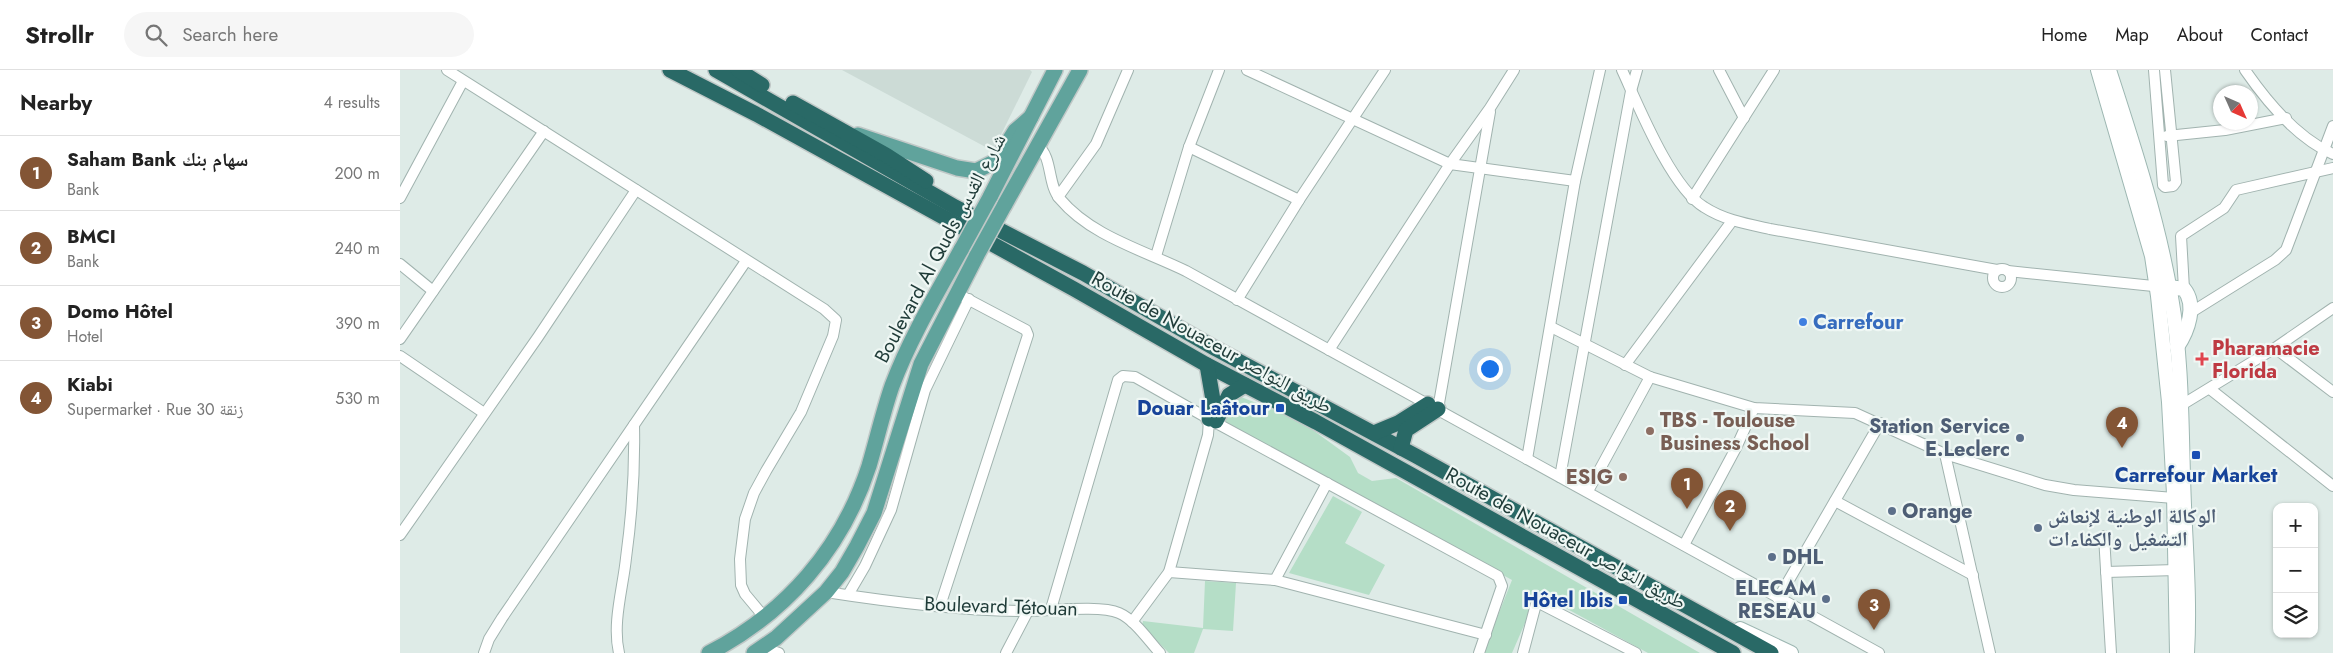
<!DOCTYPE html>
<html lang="en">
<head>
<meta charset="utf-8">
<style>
	body { margin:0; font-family:Jost,"Noto Naskh Arabic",sans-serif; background:#f6f6f6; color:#222 }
	.controls { position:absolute; right:15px; bottom:15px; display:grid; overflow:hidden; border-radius:10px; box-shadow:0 1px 4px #0004 }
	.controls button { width:45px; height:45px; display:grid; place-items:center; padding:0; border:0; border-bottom:1px solid #e0e0e0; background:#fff; color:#222; font:25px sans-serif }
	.compass { position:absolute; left:1813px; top:15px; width:45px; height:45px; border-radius:50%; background:#fff; box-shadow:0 1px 4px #0004; rotate:135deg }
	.you { position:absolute; left:1089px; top:298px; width:18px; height:18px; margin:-12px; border:4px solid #fff; border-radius:50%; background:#1a73e8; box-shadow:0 0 0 8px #1a73e833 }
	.badge { display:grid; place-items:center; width:32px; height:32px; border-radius:50%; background:#835535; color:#fff; font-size:16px; font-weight:700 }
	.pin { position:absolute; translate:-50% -41px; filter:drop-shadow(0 1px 2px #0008) }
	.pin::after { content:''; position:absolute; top:26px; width:18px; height:15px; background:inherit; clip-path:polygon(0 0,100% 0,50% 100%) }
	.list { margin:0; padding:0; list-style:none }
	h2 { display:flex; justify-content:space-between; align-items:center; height:65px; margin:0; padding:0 20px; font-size:21px }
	h2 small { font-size:16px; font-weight:400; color:#767676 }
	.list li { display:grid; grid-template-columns:32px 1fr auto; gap:15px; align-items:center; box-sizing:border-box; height:75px; padding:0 20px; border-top:1px solid #e0e0e0 }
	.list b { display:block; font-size:19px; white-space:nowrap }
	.list p { margin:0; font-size:16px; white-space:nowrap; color:#767676 }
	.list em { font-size:16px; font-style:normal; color:#767676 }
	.icon { flex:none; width:28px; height:28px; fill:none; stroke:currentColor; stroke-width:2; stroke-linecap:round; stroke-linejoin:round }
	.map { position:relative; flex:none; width:1933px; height:583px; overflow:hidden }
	header { display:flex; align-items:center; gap:30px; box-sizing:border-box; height:70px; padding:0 25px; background:#fff; border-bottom:1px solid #e0e0e0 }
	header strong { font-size:24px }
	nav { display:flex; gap:28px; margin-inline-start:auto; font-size:18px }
	.search { width:350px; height:45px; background:#f6f6f6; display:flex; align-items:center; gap:12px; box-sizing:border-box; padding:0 18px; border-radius:28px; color:#767676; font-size:19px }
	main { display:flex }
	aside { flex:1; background:#fff }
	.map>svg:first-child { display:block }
	.built { fill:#ccdbd6 }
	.green { fill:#b5dec7 }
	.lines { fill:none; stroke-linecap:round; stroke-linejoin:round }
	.street-casing { stroke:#a1b3af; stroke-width:12 }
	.secondary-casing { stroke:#9db7b2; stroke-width:16 }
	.primary-casing { stroke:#c0c8c7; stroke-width:18 }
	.highway-casing { stroke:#c0c8c7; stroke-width:18 }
	.street { stroke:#fff; stroke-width:10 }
	.secondary { stroke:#fff; stroke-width:14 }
	.primary { stroke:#60a39c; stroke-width:15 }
	.highway { stroke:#296966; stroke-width:15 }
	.primary-bridge-casing { stroke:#c0c8c7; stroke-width:18; stroke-linecap:butt }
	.primary-bridge { stroke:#60a39c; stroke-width:15 }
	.shop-dot { fill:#3f7fe0; stroke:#eff7f4; stroke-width:2 }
	.health-dot { fill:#e0444e; stroke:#eff7f4; stroke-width:2 }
	.transit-dot { fill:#1a4fb4; stroke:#eff7f4; stroke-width:2 }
	.education-dot { fill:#8d6e63; stroke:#eff7f4; stroke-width:2 }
	.service-dot { fill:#5c6f8a; stroke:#eff7f4; stroke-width:2 }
	.labels { text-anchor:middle; stroke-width:4.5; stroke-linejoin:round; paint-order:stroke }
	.street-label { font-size:20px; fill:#1f3b38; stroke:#eff7f4 }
	.shop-label { font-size:20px; font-weight:bold; fill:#366cbe; stroke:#eff7f4; text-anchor:start }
	.health-label { font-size:20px; font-weight:bold; fill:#be3a42; stroke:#eff7f4; text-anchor:start }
	.transit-label { font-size:20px; font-weight:bold; fill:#164399; stroke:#eff7f4; text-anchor:end }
	.education-label { font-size:20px; font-weight:bold; fill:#785e54; stroke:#eff7f4; text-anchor:start }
	.service-label { font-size:20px; font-weight:bold; fill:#4e5e75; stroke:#eff7f4; text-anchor:start }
</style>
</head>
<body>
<header>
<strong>Strollr</strong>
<div class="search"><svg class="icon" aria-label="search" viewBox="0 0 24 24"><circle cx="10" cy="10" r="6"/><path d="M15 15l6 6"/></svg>Search here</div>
<nav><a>Home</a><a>Map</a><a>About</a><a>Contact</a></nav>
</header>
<main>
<aside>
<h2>Nearby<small>4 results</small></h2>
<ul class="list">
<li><span class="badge">1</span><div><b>Saham Bank سهام بنك</b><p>Bank</p></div><em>200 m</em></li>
<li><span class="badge">2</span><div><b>BMCI</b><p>Bank</p></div><em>240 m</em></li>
<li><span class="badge">3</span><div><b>Domo Hôtel</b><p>Hotel</p></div><em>390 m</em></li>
<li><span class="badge">4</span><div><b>Kiabi</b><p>Supermarket · Rue 30 زنقة</p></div><em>530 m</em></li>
</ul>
</aside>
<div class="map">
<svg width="1933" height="583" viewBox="0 0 1933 583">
	<rect width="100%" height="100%" fill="#deebe7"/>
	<!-- built -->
	<polygon class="built" points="442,0 630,0 632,2 593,81"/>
	<!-- green -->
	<g class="green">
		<polygon points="836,325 899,350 950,387 958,403 972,411 996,408 1300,583 1248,583 1138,523 1112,583 1083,583 1112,510 822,350"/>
		<polygon points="933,426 962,442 945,473 985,495 969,525 889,503"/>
		<polygon points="805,511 836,513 833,561 803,559 794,583 769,583 742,556 743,551 803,558"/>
	</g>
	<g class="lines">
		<!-- street casing -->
		<g class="street-casing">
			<g id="street">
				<polyline points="47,0 424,239 436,250 433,266 401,342 366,401 354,423 345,449 340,489 341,515 345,524 365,548"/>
				<polyline points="847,0 1050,94 1175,111"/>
				<path d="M1222 0C1239 37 1271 117 1304 137 1324 150 1347 154 1370 159L1597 200"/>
				<polyline points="1319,0 1344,48"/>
				<polyline points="1754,0 1763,115 1765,117 1773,116 1776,112 1765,0"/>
				<path d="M1845 0C1867 32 1897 68 1933 84"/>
				<polyline points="1767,66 1825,60 1886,48"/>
				<path d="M638 76C653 88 647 114 660 129 691 166 743 180 786 201L1479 583"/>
				<polyline points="789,77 899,130"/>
				<polyline points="658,127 696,74 728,0"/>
				<polyline points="0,128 63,11"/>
				<polyline points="1292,129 1374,0"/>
				<polyline points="756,186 789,77 819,0"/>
				<polyline points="0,194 33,221"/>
				<circle cx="1602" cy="208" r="9"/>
				<polyline points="1608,201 1763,217"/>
				<polyline points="1784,219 1781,166 1824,138 1836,120 1933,98"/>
				<polyline points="837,230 899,130 985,0"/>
				<polyline points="1790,243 1875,190 1886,180 1933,56"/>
				<polyline points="1151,257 1250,307 1354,338 1455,343 1545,384 1645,415 1674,420 1774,428"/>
				<polyline points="0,269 144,61"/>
				<polyline points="1875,278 1933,322"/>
				<polyline points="929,280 1050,94 1090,38 1114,0"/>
				<polyline points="0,286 84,343"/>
				<polyline points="1225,295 1332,151"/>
				<polyline points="1810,319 1933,416"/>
				<polyline points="1780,336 1875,278 1933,238"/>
				<polyline points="1038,339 1090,42"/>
				<polyline points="1545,384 1590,583"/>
				<polyline points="1127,389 1175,111 1200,0"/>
				<polyline points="1160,407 1231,21 1237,0"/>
				<polyline points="1188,421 1250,307"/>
				<polyline points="1435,431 1573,505"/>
				<polyline points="0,465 138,267 236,120"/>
				<polyline points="1704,466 1711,583"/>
				<polyline points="1284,475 1336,378 1354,338"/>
				<polyline points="769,502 875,510 1086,565"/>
				<polyline points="1706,502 1776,500"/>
				<polyline points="875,510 927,413"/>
				<path d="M426 522C490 532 563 541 628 541 649 541 701 535 719 543 735 550 748 570 760 583"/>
				<polyline points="448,525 465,496 491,440 525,320 569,229"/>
				<polyline points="1378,529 1480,353"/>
				<polyline points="540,536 628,265 626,260 556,223"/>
				<polyline points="651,539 718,310 723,306 735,307 809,349 1098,506 1102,516 1079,583"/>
				<polyline points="732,552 769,502 808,365 809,349"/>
				<polyline points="363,578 379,583"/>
				<polyline points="84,583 89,569 102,548 346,191"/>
				<path d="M219 583C212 553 223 518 226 488 232 444 235 400 234 355"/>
				<polyline points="606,583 628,541"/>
				<polyline points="1123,583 1136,534 1139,533 1236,583"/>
			</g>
		</g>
		<!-- secondary casing -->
		<g class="secondary-casing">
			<g id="secondary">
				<polyline points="1698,0 1752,186 1758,226 1769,332 1774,424 1777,583"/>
				<path d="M1709 0C1733 74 1758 150 1771 227 1783 295 1781 366 1784 435 1786 484 1790 534 1787 583"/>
				<path d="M1769 217 1784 219C1797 235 1788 261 1777 277"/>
				<polyline points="1340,559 1391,583"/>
			</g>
		</g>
		<!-- primary casing -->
		<g class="primary-casing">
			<g id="primary">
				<polyline points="458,65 557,98 576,101 596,91 615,61 631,47"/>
				<polyline points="590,127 655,0"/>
				<polyline points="604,136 680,0"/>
				<path d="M309 583C386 543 442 479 469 396 477 369 483 342 492 316 510 268 537 223 562 178"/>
				<polyline points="354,583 376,568 426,522 442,502 457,476 474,443 521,294 577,185"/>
			</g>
		</g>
		<!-- highway casing -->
		<g class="highway-casing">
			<g id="highway">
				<polyline points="270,0 356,44 674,219 807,295 916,352 1333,583"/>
				<polyline points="316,0 555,137 683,203 816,279 1016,386 1371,583"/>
				<polyline points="338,0 362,15"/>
				<polyline points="393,33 486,85 526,111"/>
				<polyline points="807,295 813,330 809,349"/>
				<polyline points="816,351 829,325 845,315"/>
				<polyline points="974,363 998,353 1028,334"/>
				<polyline points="1001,378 1006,360 1038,339"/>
			</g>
		</g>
		<!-- street -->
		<use href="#street" class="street"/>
		<!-- secondary -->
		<use href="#secondary" class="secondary"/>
		<!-- primary -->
		<use href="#primary" class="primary"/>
		<!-- highway -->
		<use href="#highway" class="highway"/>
		<!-- primary-bridge casing -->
		<g class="primary-bridge-casing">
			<g id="primary-bridge">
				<polyline points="562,178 590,127"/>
				<polyline points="577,185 604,136"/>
			</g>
		</g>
		<!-- primary-bridge -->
		<use href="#primary-bridge" class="primary-bridge"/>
	</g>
	<!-- markers -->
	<circle class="shop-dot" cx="1403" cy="252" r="5"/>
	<path class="health-dot" d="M1799.5 281.5h5v5h5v5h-5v5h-5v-5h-5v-5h5z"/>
	<g class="transit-dot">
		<rect x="875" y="333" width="10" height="10" rx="2.5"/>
		<rect x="1791" y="380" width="10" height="10" rx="2.5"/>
		<rect x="1218" y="525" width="10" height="10" rx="2.5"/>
	</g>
	<g class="education-dot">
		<circle cx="1250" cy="361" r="5"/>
		<circle cx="1223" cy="407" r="5"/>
	</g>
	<g class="service-dot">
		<circle cx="1620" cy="368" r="5"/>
		<circle cx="1492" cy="441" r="5"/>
		<circle cx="1638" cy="458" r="5"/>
		<circle cx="1372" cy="487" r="5"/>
		<circle cx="1426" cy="529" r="5"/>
	</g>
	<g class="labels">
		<!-- street labels -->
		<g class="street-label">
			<text transform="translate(540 178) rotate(-62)" y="7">Boulevard Al Quds شارع القدس</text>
			<text transform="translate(812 272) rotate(29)" y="7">Route de Nouaceur طريق النواصر</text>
			<text transform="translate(1166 468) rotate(29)" y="7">Route de Nouaceur طريق النواصر</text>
			<text transform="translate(601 536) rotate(2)" y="7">Boulevard Tétouan</text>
		</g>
		<!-- shop labels -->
		<g class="shop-label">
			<text x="1413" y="259">Carrefour</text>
		</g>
		<!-- health labels -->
		<g class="health-label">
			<text x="1812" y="285">Pharamacie<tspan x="1812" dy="23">Florida</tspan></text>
		</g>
		<!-- transit labels -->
		<g class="transit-label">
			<text x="870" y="345">Douar Laâtour</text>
			<text x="1796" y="412" text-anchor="middle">Carrefour Market</text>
			<text x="1213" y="537">Hôtel Ibis</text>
		</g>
		<!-- education labels -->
		<g class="education-label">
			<text x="1260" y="357">TBS - Toulouse<tspan x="1260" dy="23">Business School</tspan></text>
			<text x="1213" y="414" text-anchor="end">ESIG</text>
		</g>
		<!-- service labels -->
		<g class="service-label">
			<text x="1610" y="363" text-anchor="end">Station Service<tspan x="1610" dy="23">E.Leclerc</tspan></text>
			<text x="1502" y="448">Orange</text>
			<text x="1648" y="453">الوكالة الوطنية لإنعاش<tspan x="1648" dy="23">التشغيل والكفاءات</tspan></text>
			<text x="1382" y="494">DHL</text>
			<text x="1416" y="525" text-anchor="end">ELECAM<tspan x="1416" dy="23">RESEAU</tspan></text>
		</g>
	</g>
</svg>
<div class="controls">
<button>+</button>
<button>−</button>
<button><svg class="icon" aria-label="layers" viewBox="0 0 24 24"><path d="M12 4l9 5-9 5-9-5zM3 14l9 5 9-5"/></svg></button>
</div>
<svg class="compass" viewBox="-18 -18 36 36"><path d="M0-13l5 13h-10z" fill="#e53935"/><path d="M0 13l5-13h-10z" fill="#767676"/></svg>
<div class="you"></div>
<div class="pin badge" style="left:1287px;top:439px">1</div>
<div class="pin badge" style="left:1330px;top:461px">2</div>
<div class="pin badge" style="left:1474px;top:560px">3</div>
<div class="pin badge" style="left:1722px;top:378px">4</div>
</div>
</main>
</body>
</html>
